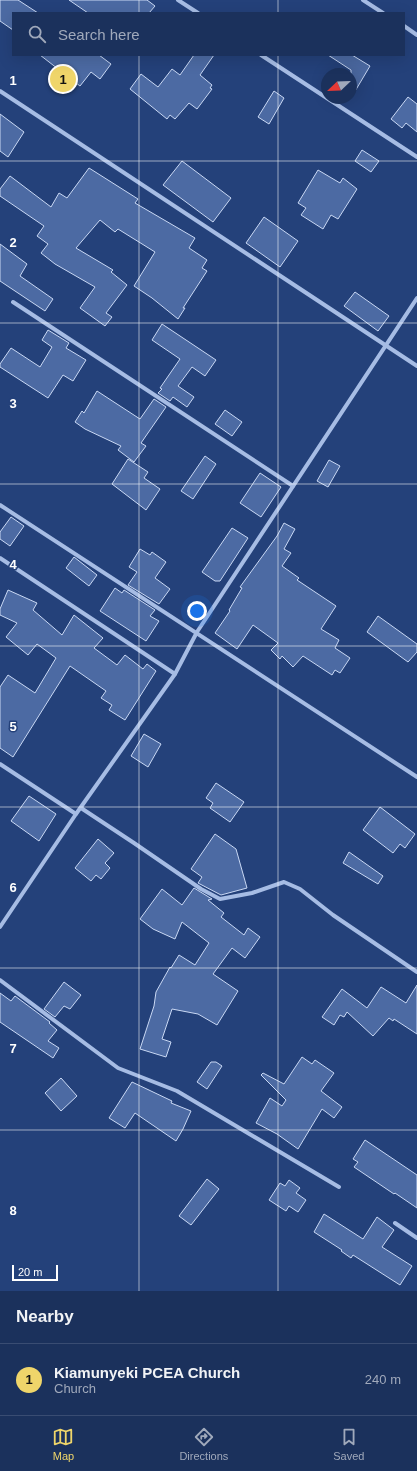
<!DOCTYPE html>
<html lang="en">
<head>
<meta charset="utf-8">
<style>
	body { margin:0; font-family:Arial,sans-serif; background:#283d65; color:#f1f3f6 }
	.compass { position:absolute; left:321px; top:68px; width:36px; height:36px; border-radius:50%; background:#1b315c; box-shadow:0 4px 16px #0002; rotate:247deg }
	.scale { position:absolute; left:12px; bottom:10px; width:46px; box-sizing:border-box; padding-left:4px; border:2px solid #fff; border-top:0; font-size:11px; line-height:14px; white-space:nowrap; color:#fff; -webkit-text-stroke:3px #24417a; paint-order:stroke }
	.you { position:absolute; left:197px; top:611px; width:14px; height:14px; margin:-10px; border:3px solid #fff; border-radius:50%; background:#1a73e8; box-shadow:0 0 0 6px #1a73e833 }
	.badge { display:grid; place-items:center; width:26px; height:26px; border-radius:50%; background:#efd56a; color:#111; font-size:13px; font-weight:700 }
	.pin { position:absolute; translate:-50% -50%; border:2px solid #fff; box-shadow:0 1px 4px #0006 }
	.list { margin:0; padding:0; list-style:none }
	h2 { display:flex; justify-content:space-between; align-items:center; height:52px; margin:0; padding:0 16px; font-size:17px }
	h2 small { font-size:13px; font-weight:400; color:#a0a9bb }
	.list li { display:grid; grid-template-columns:26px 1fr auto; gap:12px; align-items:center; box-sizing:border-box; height:72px; padding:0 16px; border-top:1px solid #394c72 }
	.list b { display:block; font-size:15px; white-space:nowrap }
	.list p { margin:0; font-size:13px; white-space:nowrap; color:#a0a9bb }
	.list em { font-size:13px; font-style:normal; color:#a0a9bb }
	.icon { flex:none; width:22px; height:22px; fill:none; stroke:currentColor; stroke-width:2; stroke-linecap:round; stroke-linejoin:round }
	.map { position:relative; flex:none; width:417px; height:1291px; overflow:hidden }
	.search { position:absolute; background:#1b315c; box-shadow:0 4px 16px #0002; left:12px; right:12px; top:12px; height:44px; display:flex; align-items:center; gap:10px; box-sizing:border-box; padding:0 14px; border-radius:0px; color:#a0a9bb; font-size:15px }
	.sheet { height:124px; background:#1b315c }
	nav { display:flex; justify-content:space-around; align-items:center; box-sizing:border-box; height:56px; border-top:1px solid #394c72; background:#1b315c; font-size:11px; color:#a0a9bb }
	nav a { display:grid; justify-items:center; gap:2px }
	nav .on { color:#efd56a }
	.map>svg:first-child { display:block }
	.building { fill:#4c6aa3; stroke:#c9d8f4 }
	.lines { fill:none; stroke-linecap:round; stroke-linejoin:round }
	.street { stroke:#a6bce4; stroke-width:4 }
	.grid { fill:none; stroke:#fff; stroke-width:1; stroke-opacity:0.55 }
	.grid-label { font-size:13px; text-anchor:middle; font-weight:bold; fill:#fff; stroke:#24417a; stroke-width:3; stroke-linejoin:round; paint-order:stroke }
</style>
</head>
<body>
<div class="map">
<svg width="417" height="1291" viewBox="0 0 417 1291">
	<rect width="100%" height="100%" fill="#24417a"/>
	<!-- building -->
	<g class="building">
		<polygon points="0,0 18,0 38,13 13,13 13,30 0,21"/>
		<polygon points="69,0 147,0 155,6 149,13 88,13"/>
		<polygon points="40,55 99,55 111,64 100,79 91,72 80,86"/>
		<polygon points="194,55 214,55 200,75 212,85 210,88 212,89 197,109 189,103 175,119 170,115 167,119 130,89 141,74 158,87 172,69 180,75"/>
		<polygon points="328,55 352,55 370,66 351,98 351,70"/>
		<polygon points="274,91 284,98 269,124 258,117"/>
		<polygon points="408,97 417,104 417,132 406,123 402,128 391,119"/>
		<polygon points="0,114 24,132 8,157 0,151"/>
		<polygon points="362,150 379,161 371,172 355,161"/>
		<polygon points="182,161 231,198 213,222 163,185"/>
		<polygon points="89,168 138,199 135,203 195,238 189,248 207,260 202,268 207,271 183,308 185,308 178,319 152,298 134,286 155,252 118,229 115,232 100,220 76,248 113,270 111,272 127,285 106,313 112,317 105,326 80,308 95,287 55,264 41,253 48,244 37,236 44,226 0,196 0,189 10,176 51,207 59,193 67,198"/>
		<polygon points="318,170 340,183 343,178 357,189 338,219 331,215 323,229 301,215 306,208 298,203"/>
		<polygon points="264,217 298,241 280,267 246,243"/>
		<polygon points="0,244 27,264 20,276 53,299 45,311 0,281"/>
		<polygon points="355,292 389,316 378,331 344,306"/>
		<polygon points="162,324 216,360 205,376 192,367 178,386 194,397 187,407 173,397 170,401 158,393 162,389 160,388 180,359 152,340"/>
		<polygon points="48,330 69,343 66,348 86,360 73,381 63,375 48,398 0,367 0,364 11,348 40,367 52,347 42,340"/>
		<polygon points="97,391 140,419 154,399 166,407 141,443 146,446 134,462 118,450 121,446 85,429 75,422 82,411 84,413"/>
		<polygon points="225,410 242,422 232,436 215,424"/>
		<polygon points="205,456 216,464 193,499 181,491"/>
		<polygon points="128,459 148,472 144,478 160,489 146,510 112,484"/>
		<polygon points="329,460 340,466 328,487 317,481"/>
		<polygon points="260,473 281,487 261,517 240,503"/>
		<polygon points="11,517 24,526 10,546 0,539 0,532"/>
		<polygon points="284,523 295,529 284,549 291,553 282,566 299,578 297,580 336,606 321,629 339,640 335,648 350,658 340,673 335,670 332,675 303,656 293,667 282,656 280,659 271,650 278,643 253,625 237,649 215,633 230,611 229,610 242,588 240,587 277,536"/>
		<polygon points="232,528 248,538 220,581 215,581 202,572"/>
		<polygon points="140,549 150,555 152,552 166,562 155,578 170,589 159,604 128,585 137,572 129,567"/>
		<polygon points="74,557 97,575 89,586 66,568"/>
		<polygon points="115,588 122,593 124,590 155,610 150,616 159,621 146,641 100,611"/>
		<polygon points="8,590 37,603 33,610 62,635 74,615 103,638 94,648 117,665 125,655 143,669 147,664 156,671 125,720 109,710 112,705 101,698 106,691 70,666 13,757 0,748 0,687 8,675 35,693 56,658 37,644 28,655 6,637 17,623 0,615 0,609"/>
		<polygon points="378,616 417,644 417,652 408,662 367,632"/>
		<polygon points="144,734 161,744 148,767 131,756"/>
		<polygon points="216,783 244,802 230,822 210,808 213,803 206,798"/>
		<polygon points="29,796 56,814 39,841 11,821"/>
		<polygon points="380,807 415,834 405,848 400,844 393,853 363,830"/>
		<polygon points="215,834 236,849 247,888 221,895 198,883 202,877 191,869"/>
		<polygon points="98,839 114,853 105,863 110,868 101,879 96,875 91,881 75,868"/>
		<polygon points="349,852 383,876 378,884 343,863"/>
		<polygon points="194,888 212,899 208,900 224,913 221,917 244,935 248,928 260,937 245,958 232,948 213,974 238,991 217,1025 198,1014 172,1009 162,1039 171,1042 166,1057 140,1049 154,1006 156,992 170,967 171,968 179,955 195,965 209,943 182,922 175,939 153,929 140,919 162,889 182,905"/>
		<polygon points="64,982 81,995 70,1009 64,1006 55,1017 44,1009"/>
		<polygon points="417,985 417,1034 394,1019 393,1021 389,1018 373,1036 347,1012 344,1017 340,1015 334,1025 322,1017 342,989 367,1008 381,987 406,1003"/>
		<polygon points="0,993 11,1001 15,996 50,1022 49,1023 57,1030 48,1041 59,1048 53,1058 0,1022"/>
		<polygon points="302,1057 312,1064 315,1060 334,1073 321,1091 342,1107 334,1118 322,1109 298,1149 277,1134 256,1123 270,1098 282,1106 286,1100 261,1075 263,1073 284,1084"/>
		<polygon points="211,1062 216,1062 222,1066 207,1089 197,1082"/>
		<polygon points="61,1078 77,1096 61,1111 45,1093"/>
		<polygon points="132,1082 172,1101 171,1103 191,1111 183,1129 176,1141 135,1113 125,1128 109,1118"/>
		<polygon points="365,1140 417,1175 417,1208 395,1193 394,1194 354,1167 358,1162 353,1159"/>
		<polygon points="207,1179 219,1189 191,1225 179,1216"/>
		<polygon points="289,1180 300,1188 296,1193 306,1200 298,1212 289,1206 286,1211 269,1200 280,1183 285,1186"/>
		<polygon points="324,1214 363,1239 377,1217 394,1230 382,1247 412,1266 400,1285 353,1255 351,1258 341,1251 342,1250 314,1232"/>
	</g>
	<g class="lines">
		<!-- street -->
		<g class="street">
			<polyline points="178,0 198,13"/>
			<polyline points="363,0 383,13"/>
			<polyline points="404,26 417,35"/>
			<polyline points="261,55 417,157"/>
			<polyline points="0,91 417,366"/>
			<polyline points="13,302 293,486"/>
			<polyline points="0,505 417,777"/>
			<polyline points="0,558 175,674"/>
			<polyline points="0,764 76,814"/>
			<polyline points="81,808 134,843 201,889 220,899 252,893 284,882 300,889 333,915 417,972"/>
			<polyline points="0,927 76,814 175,674 197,632 417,298"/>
			<polyline points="0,980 118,1068 177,1091 339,1187"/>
			<polyline points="395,1223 417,1238"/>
		</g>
	</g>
	<!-- grid -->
	<path class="grid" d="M139 0V13M278 0V13M139 55V1291M278 55V1291M0 161H417M0 323H417M0 484H417M0 646H417M0 807H417M0 968H417M0 1130H417"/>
	<g class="grid-label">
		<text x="13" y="85">1</text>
		<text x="13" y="247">2</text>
		<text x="13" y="408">3</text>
		<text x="13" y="569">4</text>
		<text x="13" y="731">5</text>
		<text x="13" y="892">6</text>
		<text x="13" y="1053">7</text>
		<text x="13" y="1215">8</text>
	</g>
</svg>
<svg class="compass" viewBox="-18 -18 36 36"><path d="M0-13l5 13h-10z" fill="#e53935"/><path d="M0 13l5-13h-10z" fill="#a0a9bb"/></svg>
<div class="scale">20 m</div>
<div class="you"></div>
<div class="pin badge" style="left:63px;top:79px">1</div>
<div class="search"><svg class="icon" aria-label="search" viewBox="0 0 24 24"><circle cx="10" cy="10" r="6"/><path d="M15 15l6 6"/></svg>Search here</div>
</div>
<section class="sheet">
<h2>Nearby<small></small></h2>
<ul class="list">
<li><span class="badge">1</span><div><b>Kiamunyeki PCEA Church</b><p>Church</p></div><em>240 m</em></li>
</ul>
</section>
<nav>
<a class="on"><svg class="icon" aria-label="map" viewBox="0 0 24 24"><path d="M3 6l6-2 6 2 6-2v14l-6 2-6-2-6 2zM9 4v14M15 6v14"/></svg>Map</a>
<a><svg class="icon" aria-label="directions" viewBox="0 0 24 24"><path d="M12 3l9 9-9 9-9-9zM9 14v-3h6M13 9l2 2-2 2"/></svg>Directions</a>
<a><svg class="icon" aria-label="saved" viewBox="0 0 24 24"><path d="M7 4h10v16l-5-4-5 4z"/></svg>Saved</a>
</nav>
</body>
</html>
